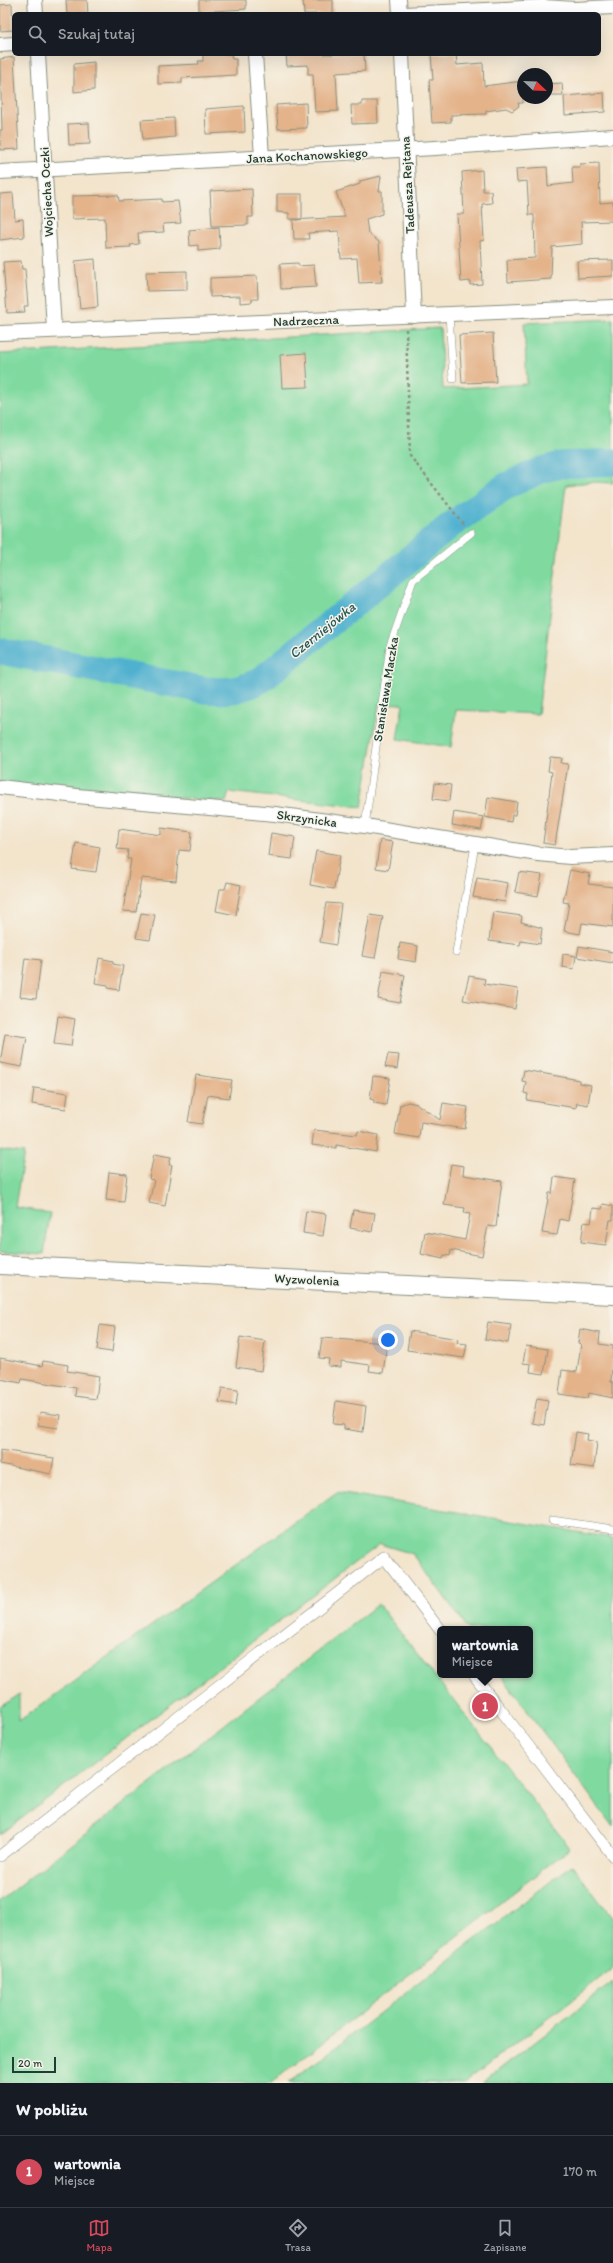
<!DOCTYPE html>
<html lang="pl">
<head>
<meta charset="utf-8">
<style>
	body { margin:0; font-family:Itim,sans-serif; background:#242831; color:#f1f3f6 }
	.compass { position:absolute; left:517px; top:68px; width:36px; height:36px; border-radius:50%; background:#171b24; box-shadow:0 4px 16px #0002; rotate:113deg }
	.scale { position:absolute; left:12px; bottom:10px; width:44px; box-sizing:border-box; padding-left:4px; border:2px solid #1f3d34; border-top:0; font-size:11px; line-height:14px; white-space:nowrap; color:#1f3d34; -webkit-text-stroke:3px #f7f3e8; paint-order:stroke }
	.you { position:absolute; left:388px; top:1340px; width:14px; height:14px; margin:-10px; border:3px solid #fff; border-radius:50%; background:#1a73e8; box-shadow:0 0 0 6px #1a73e833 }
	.badge { display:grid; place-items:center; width:26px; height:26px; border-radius:50%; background:#d1495b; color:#fff; font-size:13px; font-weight:700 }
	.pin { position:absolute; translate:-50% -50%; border:2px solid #fff; box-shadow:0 1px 4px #0006 }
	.popup { position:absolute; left:437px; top:1626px; width:96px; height:52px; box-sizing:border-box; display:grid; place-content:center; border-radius:6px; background:#171b24; filter:drop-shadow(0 1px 3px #0005); font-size:13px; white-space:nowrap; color:#9ea1a6 }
	.popup b { font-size:15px; color:#f1f3f6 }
	.popup::after { content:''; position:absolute; left:50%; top:100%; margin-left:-8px; border:8px solid transparent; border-top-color:#171b24 }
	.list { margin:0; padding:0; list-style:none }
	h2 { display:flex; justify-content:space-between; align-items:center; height:52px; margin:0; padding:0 16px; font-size:17px }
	h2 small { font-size:13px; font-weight:400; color:#9ea1a6 }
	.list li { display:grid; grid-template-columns:26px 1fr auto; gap:12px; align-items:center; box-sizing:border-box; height:72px; padding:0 16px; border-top:1px solid #363941 }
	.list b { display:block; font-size:15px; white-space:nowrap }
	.list p { margin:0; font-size:13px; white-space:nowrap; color:#9ea1a6 }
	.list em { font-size:13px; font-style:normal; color:#9ea1a6 }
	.icon { flex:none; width:22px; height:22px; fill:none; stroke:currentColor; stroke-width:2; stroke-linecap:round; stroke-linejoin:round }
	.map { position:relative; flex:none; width:613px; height:2083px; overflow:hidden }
	.search { position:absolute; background:#171b24; box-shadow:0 4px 16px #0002; left:12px; right:12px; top:12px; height:44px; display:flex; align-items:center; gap:10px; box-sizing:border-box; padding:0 14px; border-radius:6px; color:#9ea1a6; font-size:15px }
	.sheet { height:124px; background:#171b24 }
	nav { display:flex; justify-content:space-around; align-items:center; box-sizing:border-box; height:56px; border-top:1px solid #363941; background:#171b24; font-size:11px; color:#9ea1a6 }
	nav a { display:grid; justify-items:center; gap:2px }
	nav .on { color:#d1495b }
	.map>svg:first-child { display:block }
	.green { fill:#80daa0; stroke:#508c6a }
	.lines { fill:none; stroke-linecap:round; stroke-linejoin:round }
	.river { stroke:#50b1cf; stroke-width:27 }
	.building { fill:#e4b38a }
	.service-casing { stroke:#899080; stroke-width:8 }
	.pedestrian-casing { stroke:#899080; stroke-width:12 }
	.minor-casing { stroke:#899080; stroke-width:16 }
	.tertiary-casing { stroke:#899080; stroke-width:20 }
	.path { stroke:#899080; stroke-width:2.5; stroke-dasharray:3 3; stroke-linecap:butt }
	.service { stroke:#fff; stroke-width:7 }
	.pedestrian { stroke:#fff; stroke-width:11 }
	.minor { stroke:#fff; stroke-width:14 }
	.tertiary { stroke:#fff; stroke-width:18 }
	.labels { text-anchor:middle; stroke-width:3; stroke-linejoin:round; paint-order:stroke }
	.street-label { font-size:13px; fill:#1f3d34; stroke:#f7f3e8 }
	.water-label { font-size:14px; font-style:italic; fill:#2b5a5b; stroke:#f7f3e8 }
</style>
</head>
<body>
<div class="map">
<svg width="613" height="2083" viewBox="0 0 613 2083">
	<rect width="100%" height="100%" fill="#f7f3e8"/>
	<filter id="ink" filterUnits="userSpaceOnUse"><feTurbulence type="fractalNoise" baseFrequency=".025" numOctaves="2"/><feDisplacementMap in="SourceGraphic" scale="8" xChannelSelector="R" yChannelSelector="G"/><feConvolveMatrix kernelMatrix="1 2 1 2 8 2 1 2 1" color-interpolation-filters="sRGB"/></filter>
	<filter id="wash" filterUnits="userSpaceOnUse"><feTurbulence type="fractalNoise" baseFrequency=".012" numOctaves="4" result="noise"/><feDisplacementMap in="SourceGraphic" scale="16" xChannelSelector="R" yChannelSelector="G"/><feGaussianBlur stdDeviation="0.9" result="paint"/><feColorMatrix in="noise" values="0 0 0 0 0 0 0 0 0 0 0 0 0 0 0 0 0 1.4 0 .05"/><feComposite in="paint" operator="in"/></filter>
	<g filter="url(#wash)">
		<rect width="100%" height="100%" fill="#f3e4cc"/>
		<!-- green -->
		<g class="green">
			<polygon points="613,319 613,483 590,482 566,485 538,714 456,710 451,747 397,739 403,704 379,703 362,807 229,792 226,802 0,783 0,354 440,328 443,389 527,384 524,323"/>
			<polygon points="0,1150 24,1153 15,1207 50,1213 44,1254 0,1251"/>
			<polygon points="337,1492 613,1538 613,1827 501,1675 530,1675 530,1629 468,1629 413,1554 380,1544 0,1835 0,1707 19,1694 19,1721"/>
			<polygon points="378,1604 570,1848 271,2083 0,2083 0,1901"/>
			<polygon points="572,1865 613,1919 613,1968 464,2083 289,2083"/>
			<polygon points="613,1982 613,2083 482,2083"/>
		</g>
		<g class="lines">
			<!-- river -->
			<path class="river" d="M0 651 205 690C229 692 239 691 261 680L451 525 506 486 541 470 560 465 613 462"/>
		</g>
		<g id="blocks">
			<!-- building -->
			<g class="building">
				<polygon points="66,0 87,0 88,14 67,14"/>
				<polygon points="199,0 246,0 246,9 199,12"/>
				<polygon points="303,0 333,0 333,14 304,14"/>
				<polygon points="12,4 13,30 0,31 0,5"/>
				<polygon points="203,54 231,54 232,59 236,59 236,75 182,78 182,83 158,84 158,66 199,64 198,61 203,61"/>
				<polygon points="286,54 364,54 365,71 336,73 338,111 315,112 313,74 308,74 308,65 287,66"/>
				<polygon points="431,54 456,54 457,65 483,63 484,86 523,81 523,103 518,103 519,106 512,111 506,108 486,111 486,114 451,115 451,122 432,123 429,80 433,80"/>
				<polygon points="14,57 19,149 0,150 0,130 2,130 0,59"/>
				<polygon points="94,62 94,90 74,92 74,64"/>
				<polygon points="562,83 563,95 547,95 547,84"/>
				<polygon points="604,93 605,112 565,115 564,96"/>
				<polygon points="362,101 377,101 378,123 352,124 351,105 362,105"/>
				<polygon points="306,103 307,128 278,129 276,105"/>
				<polygon points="244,106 245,132 206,134 205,109"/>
				<polygon points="174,118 175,137 143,140 141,120"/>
				<polygon points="89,123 90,144 69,145 68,124"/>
				<polygon points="599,163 600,203 613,202 613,221 581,222 582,244 552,247 551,279 508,282 507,260 535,258 534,215 529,215 527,181 517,182 516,169 547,167 548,186 573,183 572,167 580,167 580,164"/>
				<polygon points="482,170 483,191 491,191 492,203 482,204 484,240 480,241 482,284 470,285 470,281 461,282 457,214 464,214 462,172"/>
				<polygon points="381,176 379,191 382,191 382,214 366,219 368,233 379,242 382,282 359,283 357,258 341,259 339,231 308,233 309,239 294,239 293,220 345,217 336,192 360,184 360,181"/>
				<polygon points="252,189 253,217 248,217 248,225 212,226 210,191"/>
				<polygon points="13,193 15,220 23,219 24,237 0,240 0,194"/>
				<polygon points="277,194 302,194 302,219 289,219 289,213 277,212"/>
				<polygon points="118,195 119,201 162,199 162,202 178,201 181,223 163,224 164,232 138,233 139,244 130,245 131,247 106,248 105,218 72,219 72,196"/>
				<polygon points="219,227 220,249 198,251 198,245 190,246 189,230"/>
				<polygon points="95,259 98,307 80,309 75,261"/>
				<polygon points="613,260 613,276 578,278 577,261"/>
				<polygon points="21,261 22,269 25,269 28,306 24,306 25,312 7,313 3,262"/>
				<polygon points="298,263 299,266 314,265 316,287 281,289 280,264"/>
				<polygon points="187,271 187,290 147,291 146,272"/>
				<polygon points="257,276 258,299 252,299 252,302 240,303 240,296 210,297 210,278"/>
				<polygon points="493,333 496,382 462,383 459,335"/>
				<polygon points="306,353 308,387 282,388 280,355"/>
				<polygon points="550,757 562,758 561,763 568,764 555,845 543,843 552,772 548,771"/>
				<polygon points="435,783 451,785 449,801 433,799"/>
				<polygon points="488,797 517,802 515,815 512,815 511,822 485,817"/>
				<polygon points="454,812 484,817 481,830 452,825"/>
				<polygon points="161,828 192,832 190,851 179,850 176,881 141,878 136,912 123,911 131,859 127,859 128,850 117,849 119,829 161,835"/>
				<polygon points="271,833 295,837 292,859 268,856"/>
				<polygon points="380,840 393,842 388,870 376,868"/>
				<polygon points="76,843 100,847 96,872 72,869"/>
				<polygon points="316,851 340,855 334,889 310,885"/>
				<polygon points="570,870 590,874 588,884 613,887 613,927 582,923 580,934 564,931 569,903 563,902"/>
				<polygon points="519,872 542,875 538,896 515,892"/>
				<polygon points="477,878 508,883 505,902 473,897"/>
				<polygon points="227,882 241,885 236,915 216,911 220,889 225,889"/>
				<polygon points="326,903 341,904 336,945 320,942"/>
				<polygon points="493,912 522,916 521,922 542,928 540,944 521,941 520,945 489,941"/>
				<polygon points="141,913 155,915 150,940 136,938"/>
				<polygon points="370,915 383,917 375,958 362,956"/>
				<polygon points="400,943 418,946 416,962 398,959"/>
				<polygon points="579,946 613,952 613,963 577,957"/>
				<polygon points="563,954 576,956 574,969 562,967"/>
				<polygon points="25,958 41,960 36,999 20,997"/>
				<polygon points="99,958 113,961 113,964 123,966 119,990 108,988 108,985 95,983"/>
				<polygon points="383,971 405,975 400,1003 378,999"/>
				<polygon points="469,976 485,979 484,984 518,989 515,1009 463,1000"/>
				<polygon points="58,1016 75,1019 71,1046 54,1044"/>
				<polygon points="5,1034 27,1037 22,1067 0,1063"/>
				<polygon points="388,1054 399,1055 397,1069 385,1067"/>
				<polygon points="524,1070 579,1080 579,1083 591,1085 588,1105 577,1103 576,1108 527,1100 528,1094 524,1093 526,1082 522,1081"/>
				<polygon points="196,1075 232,1080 229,1098 208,1095 202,1124 188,1122"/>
				<polygon points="373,1076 390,1078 386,1105 374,1103 374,1100 370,1099"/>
				<polygon points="34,1088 68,1093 66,1109 32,1104"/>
				<polygon points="408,1102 417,1104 440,1120 443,1103 468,1107 465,1129 421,1122 419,1138 395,1134 400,1105"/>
				<polygon points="314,1130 357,1135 358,1131 378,1135 376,1152 336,1145 336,1148 312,1145"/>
				<polygon points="154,1154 171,1157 169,1165 172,1165 165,1206 149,1203 154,1180 149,1179"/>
				<polygon points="451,1164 464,1166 463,1175 502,1181 496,1227 488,1226 482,1256 451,1250 450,1256 444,1255 443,1259 421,1254 425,1232 465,1240 470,1214 464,1213 465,1208 444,1205"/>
				<polygon points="109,1172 127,1174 124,1202 106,1200"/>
				<polygon points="554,1177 575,1180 568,1221 560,1219 557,1235 542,1233 549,1193 552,1193"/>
				<polygon points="603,1204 613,1206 613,1220 610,1220 606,1245 581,1242 584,1222 591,1223 593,1208 602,1209"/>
				<polygon points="353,1210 375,1213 372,1232 350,1228"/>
				<polygon points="306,1211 326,1214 323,1236 303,1233"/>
				<polygon points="488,1322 511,1325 508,1343 485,1339"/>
				<polygon points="100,1325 115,1327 112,1352 97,1350"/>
				<polygon points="580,1329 600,1333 599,1344 613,1346 611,1382 613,1382 613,1398 589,1393 588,1398 559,1394 562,1370 577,1372 581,1344 578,1343"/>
				<polygon points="410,1331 458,1339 457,1343 467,1344 464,1358 407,1350"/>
				<polygon points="240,1337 265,1341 261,1371 236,1367"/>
				<polygon points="322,1338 387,1343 383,1373 369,1371 370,1365 341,1361 341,1367 328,1366 329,1359 319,1358"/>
				<polygon points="526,1346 548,1349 544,1374 530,1372 531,1364 523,1363"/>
				<polygon points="0,1358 42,1366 43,1361 68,1365 67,1371 99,1376 96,1399 75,1396 76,1388 22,1379 21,1383 0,1379"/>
				<polygon points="222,1388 238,1390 236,1405 219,1402"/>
				<polygon points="537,1398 548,1400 544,1425 532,1423"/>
				<polygon points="336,1401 366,1406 363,1432 344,1429 344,1425 333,1424"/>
				<polygon points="40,1412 60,1415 58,1428 38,1425"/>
				<polygon points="576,1432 588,1434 587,1440 597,1442 594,1468 571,1465"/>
				<polygon points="0,1450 54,1458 51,1474 0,1464"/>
			</g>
		</g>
	</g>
	<g filter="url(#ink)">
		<use href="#blocks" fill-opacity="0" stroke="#899080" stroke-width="1"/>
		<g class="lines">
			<!-- service casing -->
			<g class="service-casing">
				<g id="service">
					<polyline points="449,314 453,379"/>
					<polyline points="365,826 390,646 413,580 471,533"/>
					<polyline points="456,952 475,845"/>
					<polyline points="552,1520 613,1529"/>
				</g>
			</g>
			<!-- pedestrian casing -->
			<g class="pedestrian-casing">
				<g id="pedestrian">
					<polyline points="474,1675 613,1856"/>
					<polyline points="0,1856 384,1557 440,1630"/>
				</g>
			</g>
			<!-- minor casing -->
			<g class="minor-casing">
				<g id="minor">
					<polyline points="35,0 36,14"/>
					<polyline points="399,0 400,14"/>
					<polyline points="404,14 543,7 575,9 613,7"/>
					<polyline points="0,45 14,44"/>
					<polyline points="38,54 54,330"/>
					<polyline points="255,54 262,157"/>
					<polyline points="402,54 414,316"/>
					<polyline points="0,172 435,148 613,136"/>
					<polyline points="0,333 613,307"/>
					<polyline points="0,787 77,796 275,814 365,826 538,854 570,857 613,855"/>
				</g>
			</g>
			<!-- tertiary casing -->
			<g class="tertiary-casing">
				<polyline id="tertiary" points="0,1265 613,1295"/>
			</g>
			<!-- path -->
			<polyline class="path" points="406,329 410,456 464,525"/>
			<!-- service -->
			<use href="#service" class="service"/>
			<!-- pedestrian -->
			<use href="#pedestrian" class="pedestrian"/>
			<!-- minor -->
			<use href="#minor" class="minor"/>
			<!-- tertiary -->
			<use href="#tertiary" class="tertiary"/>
		</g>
	</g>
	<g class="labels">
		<!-- street labels -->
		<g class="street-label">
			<text transform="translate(307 155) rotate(-3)" y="5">Jana Kochanowskiego</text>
			<text transform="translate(407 185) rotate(-93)" y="5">Tadeusza Rejtana</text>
			<text transform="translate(46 192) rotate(-93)" y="5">Wojciecha Oczki</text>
			<text transform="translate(306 320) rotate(-2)" y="5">Nadrzeczna</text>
			<text transform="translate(385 689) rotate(-81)" y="5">Stanisława Maczka</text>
			<text transform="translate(307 818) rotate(8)" y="5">Skrzynicka</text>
			<text transform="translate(307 1279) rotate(3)" y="5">Wyzwolenia</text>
		</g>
		<!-- water labels -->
		<g class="water-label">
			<text transform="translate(322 630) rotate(-39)" y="5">Czerniejówka</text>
		</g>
	</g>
</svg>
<svg class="compass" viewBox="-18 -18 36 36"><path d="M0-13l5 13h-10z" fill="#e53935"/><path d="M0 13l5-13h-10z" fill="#9ea1a6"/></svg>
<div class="scale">20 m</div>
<div class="you"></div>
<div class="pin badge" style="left:485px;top:1706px">1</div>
<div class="popup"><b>wartownia</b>Miejsce</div>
<div class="search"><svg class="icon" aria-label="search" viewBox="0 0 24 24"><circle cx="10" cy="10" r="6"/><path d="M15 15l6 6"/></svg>Szukaj tutaj</div>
</div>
<section class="sheet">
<h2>W pobliżu<small></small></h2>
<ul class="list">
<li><span class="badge">1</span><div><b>wartownia</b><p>Miejsce</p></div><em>170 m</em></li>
</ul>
</section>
<nav>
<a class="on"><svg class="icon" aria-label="map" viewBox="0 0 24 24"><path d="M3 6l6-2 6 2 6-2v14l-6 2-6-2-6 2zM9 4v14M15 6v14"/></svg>Mapa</a>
<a><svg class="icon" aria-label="directions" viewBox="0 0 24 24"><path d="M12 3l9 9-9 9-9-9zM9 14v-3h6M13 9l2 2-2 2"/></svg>Trasa</a>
<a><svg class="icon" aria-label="saved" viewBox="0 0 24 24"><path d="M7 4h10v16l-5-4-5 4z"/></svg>Zapisane</a>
</nav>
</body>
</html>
